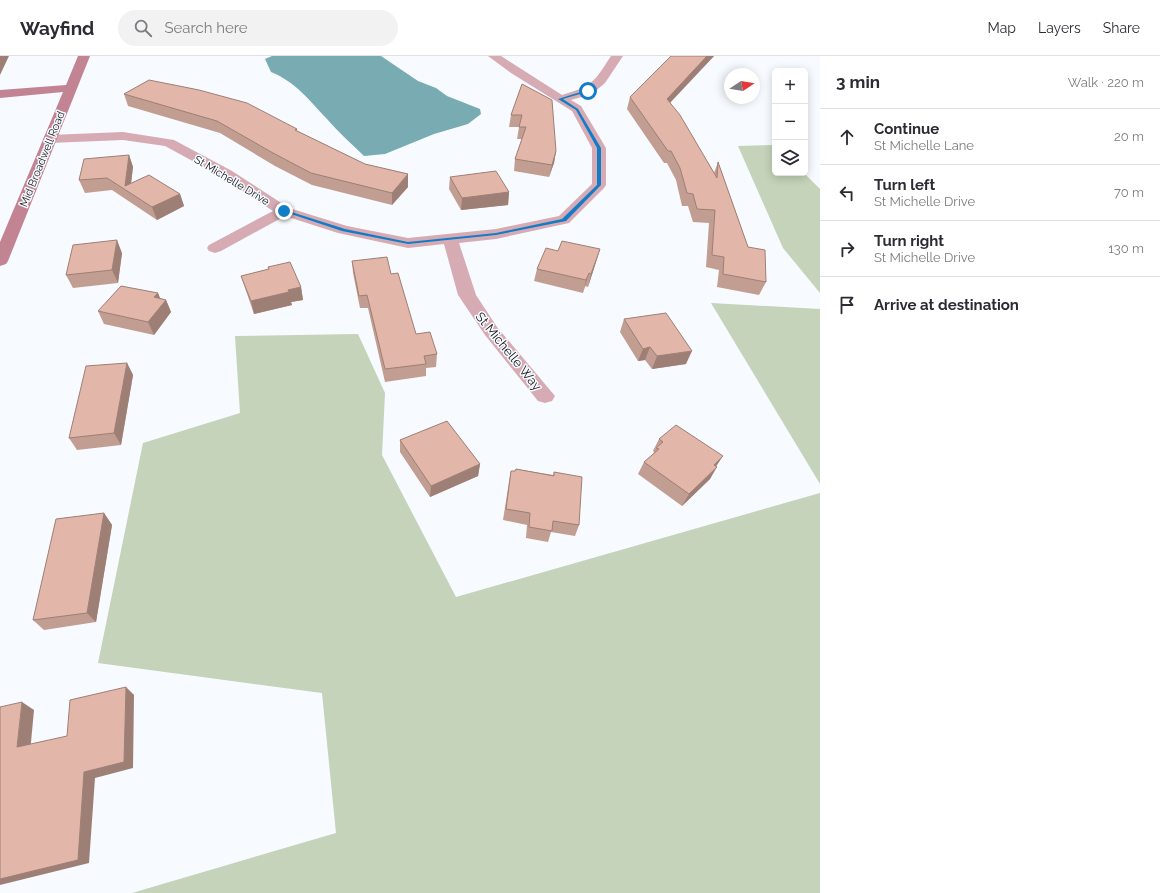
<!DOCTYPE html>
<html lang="en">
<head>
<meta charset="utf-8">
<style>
	body { margin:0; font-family:Raleway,sans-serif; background:#f2f2f3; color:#2b2b33 }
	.controls { position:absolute; right:12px; top:12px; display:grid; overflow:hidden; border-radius:6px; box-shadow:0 2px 10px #0003 }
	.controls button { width:36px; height:36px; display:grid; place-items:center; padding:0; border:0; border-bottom:1px solid #e1e1e2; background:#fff; color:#2b2b33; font:20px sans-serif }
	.compass { position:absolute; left:724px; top:12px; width:36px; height:36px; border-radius:50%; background:#fff; box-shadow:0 2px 10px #0003; rotate:78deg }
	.stop { position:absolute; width:12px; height:12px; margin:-9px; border:3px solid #137cc7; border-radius:50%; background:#fff }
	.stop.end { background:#137cc7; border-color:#fff; box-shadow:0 1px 4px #0008 }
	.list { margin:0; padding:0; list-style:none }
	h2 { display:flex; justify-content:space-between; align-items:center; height:52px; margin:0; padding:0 16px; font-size:17px }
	h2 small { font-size:13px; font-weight:400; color:#7c7c81 }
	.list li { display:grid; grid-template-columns:26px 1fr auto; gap:12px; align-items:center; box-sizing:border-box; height:56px; padding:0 16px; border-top:1px solid #e1e1e2 }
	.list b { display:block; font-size:15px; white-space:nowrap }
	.list p { margin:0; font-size:13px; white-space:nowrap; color:#7c7c81 }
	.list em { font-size:13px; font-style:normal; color:#7c7c81 }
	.icon { flex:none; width:22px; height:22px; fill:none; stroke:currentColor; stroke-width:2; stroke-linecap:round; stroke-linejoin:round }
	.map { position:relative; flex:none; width:820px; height:837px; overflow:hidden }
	header { display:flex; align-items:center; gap:24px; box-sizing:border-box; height:56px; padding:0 20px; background:#fff; border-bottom:1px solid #e1e1e2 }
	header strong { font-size:19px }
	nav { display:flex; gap:22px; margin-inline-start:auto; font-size:14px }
	.search { width:280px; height:36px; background:#f2f2f3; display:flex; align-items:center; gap:10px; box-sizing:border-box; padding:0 14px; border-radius:22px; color:#7c7c81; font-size:15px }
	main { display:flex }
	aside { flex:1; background:#fff }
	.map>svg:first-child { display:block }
	.green { fill:#c4d3b9 }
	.water { fill:#79acb2 }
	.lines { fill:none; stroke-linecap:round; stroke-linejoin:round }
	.street { fill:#d6abb4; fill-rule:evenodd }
	.secondary { fill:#c28492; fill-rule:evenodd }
	.wall { fill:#c29d91 }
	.shaded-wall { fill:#9e7f76 }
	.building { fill:#e2b6a9; stroke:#9e7f76 }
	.route { fill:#137cc7 }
	.labels { text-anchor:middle; stroke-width:3; stroke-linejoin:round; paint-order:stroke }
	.far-street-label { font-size:11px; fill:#191b1f; stroke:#f7fafe }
	.street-label { font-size:13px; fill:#191b1f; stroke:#f7fafe }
</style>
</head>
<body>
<header>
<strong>Wayfind</strong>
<div class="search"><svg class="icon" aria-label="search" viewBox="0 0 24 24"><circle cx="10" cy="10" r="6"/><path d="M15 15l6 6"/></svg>Search here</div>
<nav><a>Map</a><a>Layers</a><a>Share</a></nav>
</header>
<main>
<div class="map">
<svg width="820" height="837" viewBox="0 0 820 837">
	<rect width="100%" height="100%" fill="#f7fafe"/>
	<!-- green -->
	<g class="green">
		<polygon points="775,89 775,117 804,117 820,133 820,237 783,192 738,90"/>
		<polygon points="711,247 820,253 820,428"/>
		<polygon points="358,278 385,337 382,399 456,541 820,437 820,837 132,837 336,777 322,637 98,607 143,387 240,357 235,280"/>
	</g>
	<!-- water -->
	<path class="water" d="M272 0H381L418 25 436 32 447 40 480 53 481 58 468 68 434 78 385 98 364 100C352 88 338 76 327 63 308 43 297 27 271 16L265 3Z"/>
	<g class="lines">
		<!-- street -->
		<path class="street" d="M488 0H501L562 39C593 30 594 26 611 0H623L605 27 592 38 571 44 581 50 606 92V129L604 132 569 167 496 183 459 187 476 239 497 271 555 340 552 345 545 347 538 345 485 279 458 239 444 188 408 192 338 177 285 160 221 195 215 197 209 195 207 192 209 189 273 155 222 121 165 90 123 84 50 87 45 86 43 83 45 80 50 79 123 76 174 84 232 115 289 152 347 170 408 182 496 173 559 160 592 128V92L572 55 511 17Z"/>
		<!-- secondary -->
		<polygon class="secondary" points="78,0 90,0 8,205 6,208 0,210 0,186 63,36 0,42 0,34 66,29"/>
	</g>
	<!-- wall -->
	<g class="wall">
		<polygon points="671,0 714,0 670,47 714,117 718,106 748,191 766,226 759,239 717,231 719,214 706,211 709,167 693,166 688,150 682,150 676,124 667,107 664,107 627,53 630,41"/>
		<polygon points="522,28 556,95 554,107 549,121 514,115 515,103 522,83 517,83 519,71 509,71 511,59"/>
		<polygon points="124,38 297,73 297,75 365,108 408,118 408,131 392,149 312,129 275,110 220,77 128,50"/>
		<polygon points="129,99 133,111 131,127 180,138 184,150 157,164 112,134 85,137 79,124"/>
		<polygon points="450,121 509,136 508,149 461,154 449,133"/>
		<polygon points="600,193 596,206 588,231 585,230 583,237 534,225 537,213"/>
		<polygon points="122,197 118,227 73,232 66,219"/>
		<polygon points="352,205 391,218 416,278 437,298 436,311 426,312 426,320 385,326 368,252 360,252 353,217"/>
		<polygon points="268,211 301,231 303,244 291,246 292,249 254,258 245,232 241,220 269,213"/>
		<polygon points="158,237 160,242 166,244 171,256 154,279 104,268 98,255"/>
		<polygon points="624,263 686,308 652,313 645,304 638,305 620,276"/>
		<polygon points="127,307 133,319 121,389 77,394 69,382"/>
		<polygon points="659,383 716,410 710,423 682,450 638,418 644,406 653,398 654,396 653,395"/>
		<polygon points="400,384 480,408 478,420 430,441 400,396"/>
		<polygon points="516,413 553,419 554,416 579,469 575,480 551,476 548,486 526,482 527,469 503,464 509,426 511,415 515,415"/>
		<polygon points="104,457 112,469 96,566 44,574 33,564"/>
	</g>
	<!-- shaded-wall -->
	<g class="shaded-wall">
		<polygon points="0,0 9,0 0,19"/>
		<polygon points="707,0 714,0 663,54 667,43"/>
		<polygon points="556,95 554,107 549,121 552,109"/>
		<polygon points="129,99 133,111 130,136 125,130"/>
		<polygon points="408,118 408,131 392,149 392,137"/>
		<polygon points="509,136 508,149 461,154 462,142"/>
		<polygon points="180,138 184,150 157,164 152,151"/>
		<polygon points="117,184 122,197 118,227 112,214"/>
		<polygon points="600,193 596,206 588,231 591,218"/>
		<polygon points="589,217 585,230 583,237 586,224"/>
		<polygon points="301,231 303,244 291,246 292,249 254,258 251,245 288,234"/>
		<polygon points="158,237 162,248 166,244 171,256 154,279 148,266 154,241"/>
		<polygon points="650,291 645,304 638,305 643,293"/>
		<polygon points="692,295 686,308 652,313 657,300"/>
		<polygon points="127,307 133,319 121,389 114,377"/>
		<polygon points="723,400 715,412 714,409"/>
		<polygon points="480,408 478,420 430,441 431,430"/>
		<polygon points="717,411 710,423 682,450 689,438"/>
		<polygon points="104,457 112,469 96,566 87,557"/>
		<polygon points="126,631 134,639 133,712 95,722 89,807 0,829 0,823 84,716"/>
		<polygon points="22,646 34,654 30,697 17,691"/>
	</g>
	<!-- building -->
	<g class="building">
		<polygon points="671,0 707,0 667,43 680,59 717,122 718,106 748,191 765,194 766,226 723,218 724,201 712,199 715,154 697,153 693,138 687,137 680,112 671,95 668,95 630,41"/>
		<polygon points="149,24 199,34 247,47 297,73 295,74 365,108 408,118 392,137 311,117 273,97 217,65 124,38"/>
		<polygon points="522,28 552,44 556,95 552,109 515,103 526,71 519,71 522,59 511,59"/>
		<polygon points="129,99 125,130 149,119 180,138 152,151 107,122 79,124 84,103"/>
		<polygon points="496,115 509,136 462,142 450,121"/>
		<polygon points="117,184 112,214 66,219 73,189"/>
		<polygon points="562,185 600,193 591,218 589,217 586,224 537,213 546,192 558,195"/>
		<polygon points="387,201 391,218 398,217 416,278 430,276 437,298 424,300 426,308 385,313 367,239 359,240 352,205"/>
		<polygon points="290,206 301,231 288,234 289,236 251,245 241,220 269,213 268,211"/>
		<polygon points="121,230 158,237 154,241 166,244 148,266 98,255"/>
		<polygon points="666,257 692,295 657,300 650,291 643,293 624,263"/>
		<polygon points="127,307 114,377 69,382 86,310"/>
		<polygon points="447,365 480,408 431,430 400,384"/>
		<polygon points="676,369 723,400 714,409 717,411 689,438 644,406 659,393 656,392 663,386 659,383"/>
		<polygon points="516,413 554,420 554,416 582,421 579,469 553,465 552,475 529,471 530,457 506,453 511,415 515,415"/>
		<polygon points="104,457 87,557 33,564 56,463"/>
		<polygon points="126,631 124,706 84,716 78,804 0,823 0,651 22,646 17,691 67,680 70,644"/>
	</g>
	<!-- route -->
	<polygon class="route" points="587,34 590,35 563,43 578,53 601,92 601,129 566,165 496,179 408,188 342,175 282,155 285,154 345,173 408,186 496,177 562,163 597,129 597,92 576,54 558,43"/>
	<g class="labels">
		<!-- far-street labels -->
		<g class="far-street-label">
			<text transform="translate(42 103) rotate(-68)" y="4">Mid Broadwell Road</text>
			<text transform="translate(232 124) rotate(31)" y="4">St Michelle Drive</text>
		</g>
		<!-- street labels -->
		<g class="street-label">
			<text transform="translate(509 295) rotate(51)" y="5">St Michelle Way</text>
		</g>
	</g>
</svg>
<div class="controls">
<button>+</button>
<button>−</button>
<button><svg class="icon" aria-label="layers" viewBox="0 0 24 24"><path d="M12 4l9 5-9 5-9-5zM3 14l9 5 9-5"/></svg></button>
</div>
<svg class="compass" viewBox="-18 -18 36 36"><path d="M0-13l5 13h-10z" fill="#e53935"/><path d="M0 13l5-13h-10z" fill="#7c7c81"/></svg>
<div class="stop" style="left:588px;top:35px"></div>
<div class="stop end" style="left:284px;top:155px"></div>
</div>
<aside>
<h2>3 min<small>Walk · 220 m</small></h2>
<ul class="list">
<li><svg class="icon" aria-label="ahead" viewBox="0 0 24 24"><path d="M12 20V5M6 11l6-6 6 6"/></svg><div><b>Continue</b><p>St Michelle Lane</p></div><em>20 m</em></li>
<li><svg class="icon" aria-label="left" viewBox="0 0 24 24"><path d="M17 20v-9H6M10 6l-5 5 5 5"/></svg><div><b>Turn left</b><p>St Michelle Drive</p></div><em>70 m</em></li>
<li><svg class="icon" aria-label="right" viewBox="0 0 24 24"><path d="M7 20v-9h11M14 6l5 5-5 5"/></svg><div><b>Turn right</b><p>St Michelle Drive</p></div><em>130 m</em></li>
<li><svg class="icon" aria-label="arrive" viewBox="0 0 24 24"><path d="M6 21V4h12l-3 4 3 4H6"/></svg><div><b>Arrive at destination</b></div></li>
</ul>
</aside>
</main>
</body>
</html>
